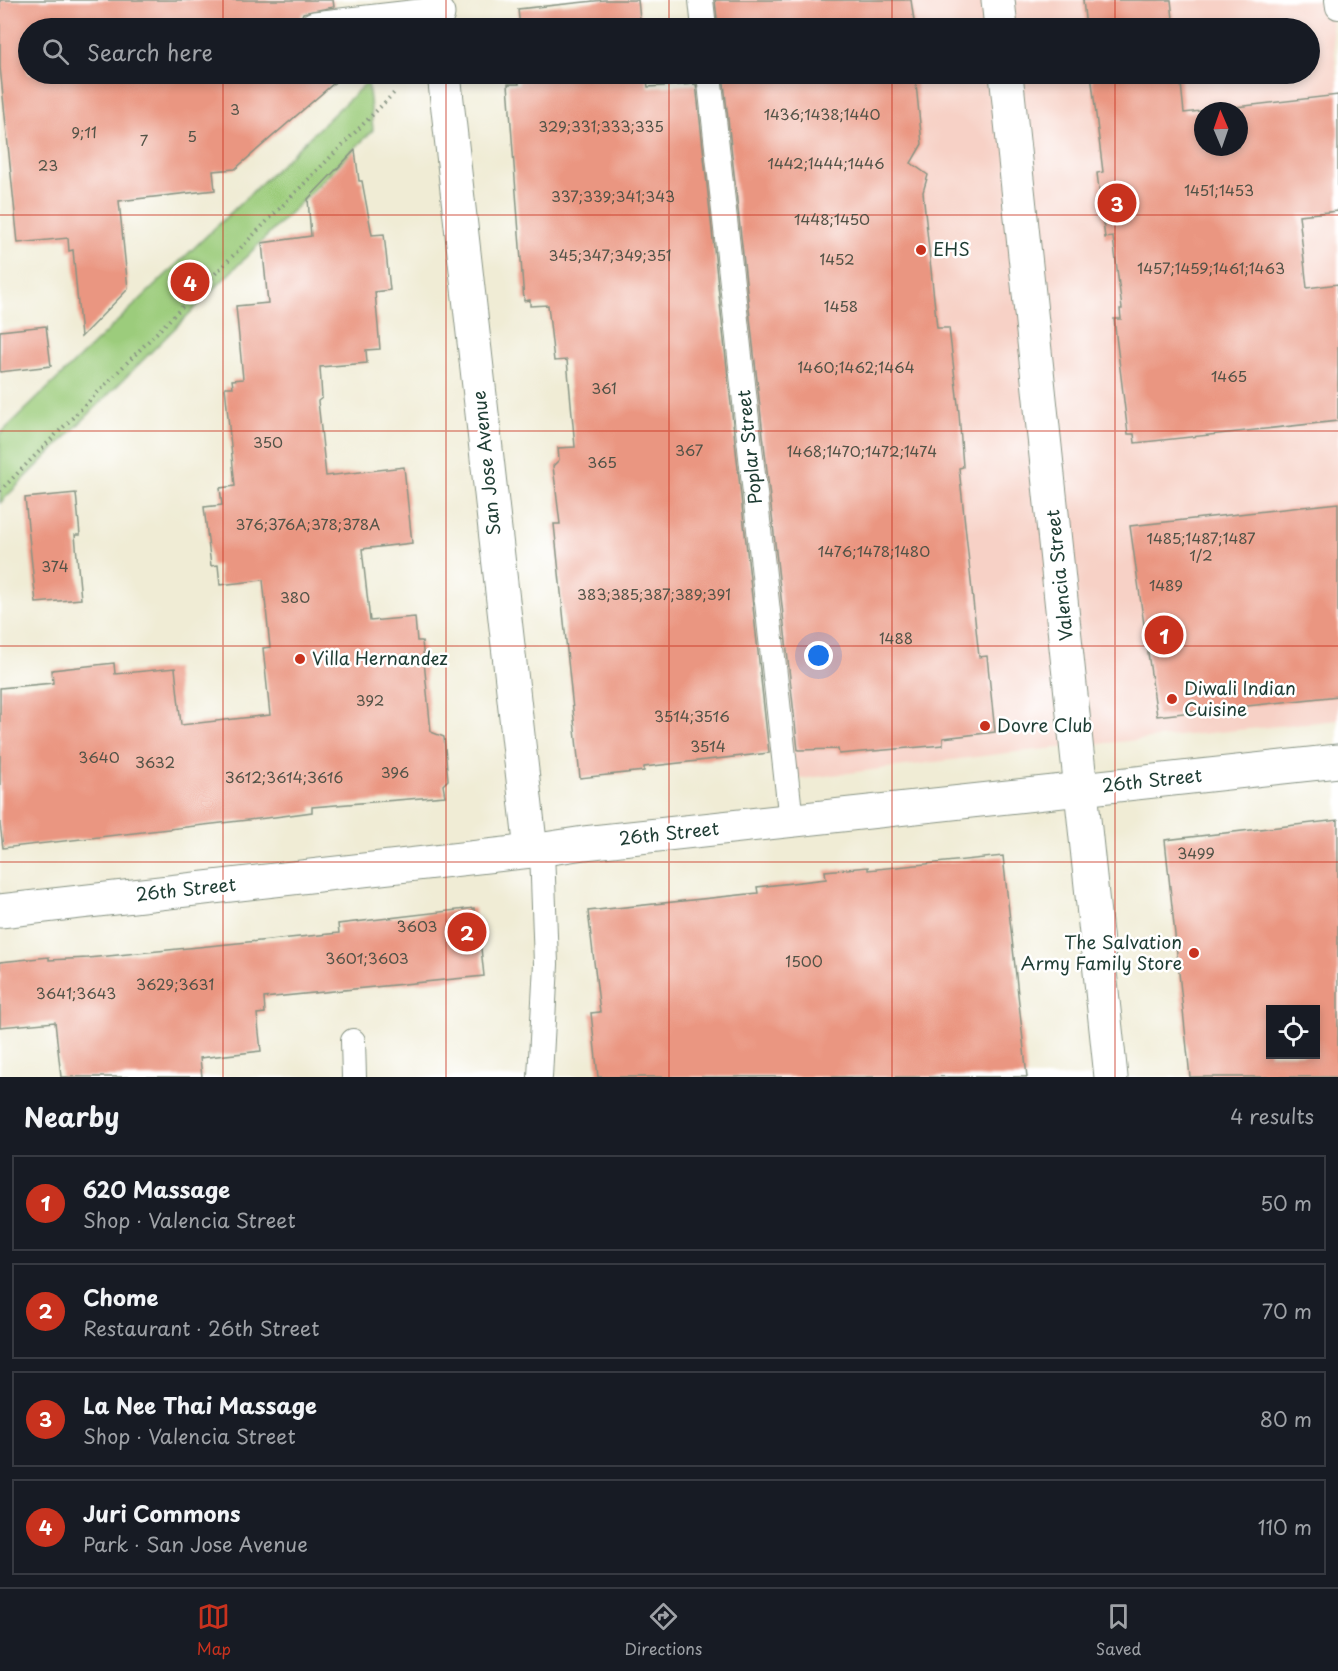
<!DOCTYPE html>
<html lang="en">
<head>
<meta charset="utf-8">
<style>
	body { margin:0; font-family:"Playpen Sans",sans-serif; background:#20242c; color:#f1f3f6 }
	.controls { position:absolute; right:18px; bottom:18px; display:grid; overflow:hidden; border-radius:0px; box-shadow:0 3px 9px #0003 }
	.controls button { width:54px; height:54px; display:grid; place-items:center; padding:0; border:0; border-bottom:2px solid #363941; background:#171b24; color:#f1f3f6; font:30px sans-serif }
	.compass { position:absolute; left:1194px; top:102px; width:54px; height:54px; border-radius:50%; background:#171b24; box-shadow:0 3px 9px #0003; rotate:358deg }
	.you { position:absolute; left:819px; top:656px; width:21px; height:21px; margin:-15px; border:4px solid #fff; border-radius:50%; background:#1a73e8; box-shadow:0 0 0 9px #1a73e833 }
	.badge { display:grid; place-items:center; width:39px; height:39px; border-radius:50%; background:#c8321e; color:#fff; font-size:20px; font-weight:700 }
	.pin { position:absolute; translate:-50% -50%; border:3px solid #fff; box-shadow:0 2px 6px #0006 }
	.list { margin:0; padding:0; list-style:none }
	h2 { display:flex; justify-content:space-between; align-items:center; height:78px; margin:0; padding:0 24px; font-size:26px }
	h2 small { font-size:20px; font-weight:400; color:#9ea1a6 }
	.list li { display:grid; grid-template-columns:39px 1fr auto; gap:18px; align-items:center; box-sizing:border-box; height:96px; margin:0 12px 12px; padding:0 12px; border:2px solid #363941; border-radius:0px }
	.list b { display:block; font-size:22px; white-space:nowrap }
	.list p { margin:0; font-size:20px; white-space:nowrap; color:#9ea1a6 }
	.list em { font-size:20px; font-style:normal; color:#9ea1a6 }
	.icon { flex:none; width:33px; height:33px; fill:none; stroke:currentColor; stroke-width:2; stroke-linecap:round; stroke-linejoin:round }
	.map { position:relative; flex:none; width:1338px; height:1077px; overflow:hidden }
	.search { position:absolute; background:#171b24; box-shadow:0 3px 9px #0003; left:18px; right:18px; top:18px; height:66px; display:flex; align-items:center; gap:15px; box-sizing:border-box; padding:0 21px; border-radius:33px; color:#9ea1a6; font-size:22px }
	.sheet { height:510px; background:#171b24 }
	nav { display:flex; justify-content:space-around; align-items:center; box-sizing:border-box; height:84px; border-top:2px solid #363941; background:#171b24; font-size:16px; color:#9ea1a6 }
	nav a { display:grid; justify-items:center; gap:3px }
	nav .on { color:#c8321e }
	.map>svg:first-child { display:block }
	.built { fill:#f7d1c6; fill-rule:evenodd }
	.green { fill:#9ccc7b; stroke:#5e8458; stroke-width:1.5 }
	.building { fill:#ea9681; fill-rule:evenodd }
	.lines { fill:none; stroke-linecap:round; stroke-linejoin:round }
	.service-casing { stroke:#889484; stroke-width:26 }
	.minor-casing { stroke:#889484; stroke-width:35 }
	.tertiary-casing { stroke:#889484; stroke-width:35 }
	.path { stroke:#889484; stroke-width:4; stroke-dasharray:1.5 4.5; stroke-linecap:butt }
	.service { stroke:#fff; stroke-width:24 }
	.minor { stroke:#fff; stroke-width:33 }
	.tertiary { stroke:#fff; stroke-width:33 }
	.grid { fill:none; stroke:#c8321e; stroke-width:1.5; stroke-opacity:0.55 }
	.poi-dot { fill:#c8321e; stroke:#fff; stroke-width:2 }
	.labels { text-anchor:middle; stroke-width:5; stroke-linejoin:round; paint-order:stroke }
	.number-label { font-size:15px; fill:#525347 }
	.poi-label { font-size:18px; fill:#1f3d34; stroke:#fff; text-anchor:start }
	.street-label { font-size:18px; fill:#1f3d34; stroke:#fff }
</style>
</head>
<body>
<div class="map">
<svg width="1338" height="1077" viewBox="0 0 1338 1077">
	<rect width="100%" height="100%" fill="#fff"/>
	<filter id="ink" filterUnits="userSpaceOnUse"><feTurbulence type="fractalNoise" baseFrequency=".0167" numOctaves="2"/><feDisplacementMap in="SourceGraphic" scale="12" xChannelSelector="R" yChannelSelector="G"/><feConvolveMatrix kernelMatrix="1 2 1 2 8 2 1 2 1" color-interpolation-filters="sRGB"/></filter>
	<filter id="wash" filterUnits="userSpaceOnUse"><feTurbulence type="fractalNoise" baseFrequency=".008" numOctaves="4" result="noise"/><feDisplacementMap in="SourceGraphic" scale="24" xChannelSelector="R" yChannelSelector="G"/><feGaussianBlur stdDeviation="1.35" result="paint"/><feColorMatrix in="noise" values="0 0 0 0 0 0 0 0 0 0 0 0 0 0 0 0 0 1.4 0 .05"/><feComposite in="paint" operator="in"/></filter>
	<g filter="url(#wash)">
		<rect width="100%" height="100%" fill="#f0ecd5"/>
		<!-- built -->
		<path class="built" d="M708 0H1329L1338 85V720L1007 753 793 780 716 74H1310V28H711ZM1203 111H1239V147H1203Z"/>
		<!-- green -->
		<polygon class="green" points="368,81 373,130 0,503 0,434"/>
		<g id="blocks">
			<!-- building -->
			<g class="building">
				<polygon points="0,0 333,0 334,7 303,13 297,28 28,28 28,74 341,74 342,76 235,169 213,171 215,190 119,201 128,289 81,337 73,250 69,251 68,238 18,243 0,67"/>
				<polygon points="604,0 638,0 641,28 520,28 518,9"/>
				<polygon points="715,0 911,0 915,28 718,28"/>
				<polygon points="1083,0 1171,0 1174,28 1086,28"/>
				<polygon points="518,74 646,74 648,87 696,84 769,753 644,767 644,771 580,778 554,524 560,524 553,466 559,460 558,448 575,447 567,360 554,361 548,305 530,306 530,300 524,301 508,84 519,84"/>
				<polygon points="723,74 915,74 922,144 911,163 928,175 923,192 937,328 949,328 959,413 963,467 959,468 979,657 987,656 995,732 943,738 943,745 839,754 838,749 798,750"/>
				<path d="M1091 74H1180L1184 113 1338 95V211L1299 215 1307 288 1338 284V421L1135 443 1134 434H1128L1114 319H1121L1120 309H1122L1113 237 1105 238 1097 173 1103 172ZM1203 111H1239V147H1203Z"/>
				<polygon points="355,150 359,181 362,181 372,235 384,234 390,290 375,292 380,349 366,350 367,363 320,367 322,398 318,401 326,476 404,467 412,543 362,549 370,621 415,617 417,641 422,641 431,732 444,737 448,780 443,785 445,796 312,807 312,812 275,817 3,848 0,824 0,688 53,683 52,670 114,663 115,674 175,668 181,725 270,715 263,648 270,647 263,580 220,585 218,565 211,566 204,507 222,505 220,488 235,486 225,387 233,387 232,380 243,379 236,306 268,303 262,243 311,236 308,199"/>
				<polygon points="46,326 51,366 0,372 0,331"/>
				<polygon points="76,493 80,535 75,535 81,599 36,603 25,498"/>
				<polygon points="1338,503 1338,696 1157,716 1130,526"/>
				<path d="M1338 820V1077H1190L1165 840ZM1270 1010H1316V1054H1270Z"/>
				<polygon points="1003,856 1027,1077 598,1077 591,1013 600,1012 588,911 758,893 757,887 826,879 825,871 868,867 868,870"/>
				<polygon points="474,908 476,931 479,930 484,976 264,998 265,1013 257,1014 261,1051 200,1058 202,1077 61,1077 55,1022 0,1027 0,962 49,957 49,960 88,958 339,933 338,924"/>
			</g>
		</g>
	</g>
	<g filter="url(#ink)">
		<use href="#blocks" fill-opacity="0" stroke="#889484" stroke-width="1.5"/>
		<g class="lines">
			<!-- service casing -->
			<g class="service-casing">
				<g id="service">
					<polyline points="701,0 704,28"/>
					<polyline points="1337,0 1338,7"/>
					<polyline points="709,74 791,821"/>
					<polyline points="353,1041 354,1077"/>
					<polyline points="540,1077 546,964 542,850"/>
				</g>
			</g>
			<!-- minor casing -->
			<g class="minor-casing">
				<g id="minor">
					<polyline points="315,28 438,14"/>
					<polyline points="444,74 531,851"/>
					<polyline points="0,911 531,851 584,843 1338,761"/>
				</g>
			</g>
			<!-- tertiary casing -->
			<g class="tertiary-casing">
				<g id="tertiary">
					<polyline points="998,0 1001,28"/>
					<polyline points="1006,74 1111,1077"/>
				</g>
			</g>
			<!-- path -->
			<polyline class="path" points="0,491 395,92"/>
			<!-- service -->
			<use href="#service" class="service"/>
			<!-- minor -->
			<use href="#minor" class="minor"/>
			<!-- tertiary -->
			<use href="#tertiary" class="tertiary"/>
		</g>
	</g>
	<!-- grid -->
	<path class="grid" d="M223 0V28M446 0V28M669 0V28M892 0V28M1115 0V28M223 74V1077M446 74V1077M669 74V1077M892 74V1077M1115 74V1077M0 215H1338M0 431H1338M0 646H1338M0 862H1338"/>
	<!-- markers -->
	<g class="poi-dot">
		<circle cx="921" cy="250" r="6"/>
		<circle cx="300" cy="659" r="6"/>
		<circle cx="1172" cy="699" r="6"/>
		<circle cx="985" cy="726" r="6"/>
		<circle cx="1194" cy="953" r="6"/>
	</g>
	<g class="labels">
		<!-- number labels -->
		<g class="number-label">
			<text x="235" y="115">3</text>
			<text x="822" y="120">1436;1438;1440</text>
			<text x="601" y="132">329;331;333;335</text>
			<text x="84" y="138">9;11</text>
			<text x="192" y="142">5</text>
			<text x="144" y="146">7</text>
			<text x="826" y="169">1442;1444;1446</text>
			<text x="48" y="171">23</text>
			<text x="1219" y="196">1451;1453</text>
			<text x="613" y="202">337;339;341;343</text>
			<text x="832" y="225">1448;1450</text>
			<text x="610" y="261">345;347;349;351</text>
			<text x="837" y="265">1452</text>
			<text x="1211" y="274">1457;1459;1461;1463</text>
			<text x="841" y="312">1458</text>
			<text x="856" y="373">1460;1462;1464</text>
			<text x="1229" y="382">1465</text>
			<text x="604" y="394">361</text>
			<text x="268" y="448">350</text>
			<text x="689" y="456">367</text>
			<text x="862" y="457">1468;1470;1472;1474</text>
			<text x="602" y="468">365</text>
			<text x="308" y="530">376;376A;378;378A</text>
			<text x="1201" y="544">1485;1487;1487<tspan x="1201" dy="17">1/2</tspan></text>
			<text x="874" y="557">1476;1478;1480</text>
			<text x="55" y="572">374</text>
			<text x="1166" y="591">1489</text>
			<text x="654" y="600">383;385;387;389;391</text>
			<text x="295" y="603">380</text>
			<text x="896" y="644">1488</text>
			<text x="370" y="706">392</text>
			<text x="692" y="722">3514;3516</text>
			<text x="708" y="752">3514</text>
			<text x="99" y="763">3640</text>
			<text x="155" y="768">3632</text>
			<text x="395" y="778">396</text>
			<text x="284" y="783">3612;3614;3616</text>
			<text x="1196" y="859">3499</text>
			<text x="417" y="932">3603</text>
			<text x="367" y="964">3601;3603</text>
			<text x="804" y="967">1500</text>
			<text x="175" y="990">3629;3631</text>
			<text x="76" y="999">3641;3643</text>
		</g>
		<!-- poi labels -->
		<g class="poi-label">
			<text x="933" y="256">EHS</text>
			<text x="312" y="665">Villa Hernandez</text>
			<text x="1184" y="695">Diwali Indian<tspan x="1184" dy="21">Cuisine</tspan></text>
			<text x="997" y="732">Dovre Club</text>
			<text x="1182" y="949" text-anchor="end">The Salvation<tspan x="1182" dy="21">Army Family Store</tspan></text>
		</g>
		<!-- street labels -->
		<g class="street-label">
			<text transform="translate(750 447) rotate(-96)" y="6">Poplar Street</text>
			<text transform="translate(487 463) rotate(-96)" y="6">San Jose Avenue</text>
			<text transform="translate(1060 575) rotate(-96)" y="6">Valencia Street</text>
			<text transform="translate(1152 781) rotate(-6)" y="6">26th Street</text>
			<text transform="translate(669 834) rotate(-6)" y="6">26th Street</text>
			<text transform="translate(186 890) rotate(-6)" y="6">26th Street</text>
		</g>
	</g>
</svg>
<div class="controls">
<button><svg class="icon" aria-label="locate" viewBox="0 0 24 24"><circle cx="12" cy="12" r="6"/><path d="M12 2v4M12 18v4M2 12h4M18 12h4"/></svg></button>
</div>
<svg class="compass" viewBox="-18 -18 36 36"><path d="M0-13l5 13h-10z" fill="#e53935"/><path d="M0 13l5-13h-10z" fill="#9ea1a6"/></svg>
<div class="you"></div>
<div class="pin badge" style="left:1164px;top:635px">1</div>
<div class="pin badge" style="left:467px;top:932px">2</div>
<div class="pin badge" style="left:1117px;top:203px">3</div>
<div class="pin badge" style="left:190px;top:282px">4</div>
<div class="search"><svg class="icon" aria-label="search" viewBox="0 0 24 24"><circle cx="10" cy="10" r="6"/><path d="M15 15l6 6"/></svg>Search here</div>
</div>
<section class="sheet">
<h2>Nearby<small>4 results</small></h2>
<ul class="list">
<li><span class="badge">1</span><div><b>620 Massage</b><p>Shop · Valencia Street</p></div><em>50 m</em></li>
<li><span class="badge">2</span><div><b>Chome</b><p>Restaurant · 26th Street</p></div><em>70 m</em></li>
<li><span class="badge">3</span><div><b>La Nee Thai Massage</b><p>Shop · Valencia Street</p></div><em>80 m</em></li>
<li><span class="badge">4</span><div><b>Juri Commons</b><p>Park · San Jose Avenue</p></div><em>110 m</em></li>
</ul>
</section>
<nav>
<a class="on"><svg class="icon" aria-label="map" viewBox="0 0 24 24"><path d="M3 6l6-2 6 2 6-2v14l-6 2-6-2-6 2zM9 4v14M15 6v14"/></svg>Map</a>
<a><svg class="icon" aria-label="directions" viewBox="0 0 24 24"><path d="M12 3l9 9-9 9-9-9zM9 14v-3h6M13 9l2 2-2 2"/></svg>Directions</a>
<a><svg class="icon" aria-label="saved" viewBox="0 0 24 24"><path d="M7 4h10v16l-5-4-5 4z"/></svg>Saved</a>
</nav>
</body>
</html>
